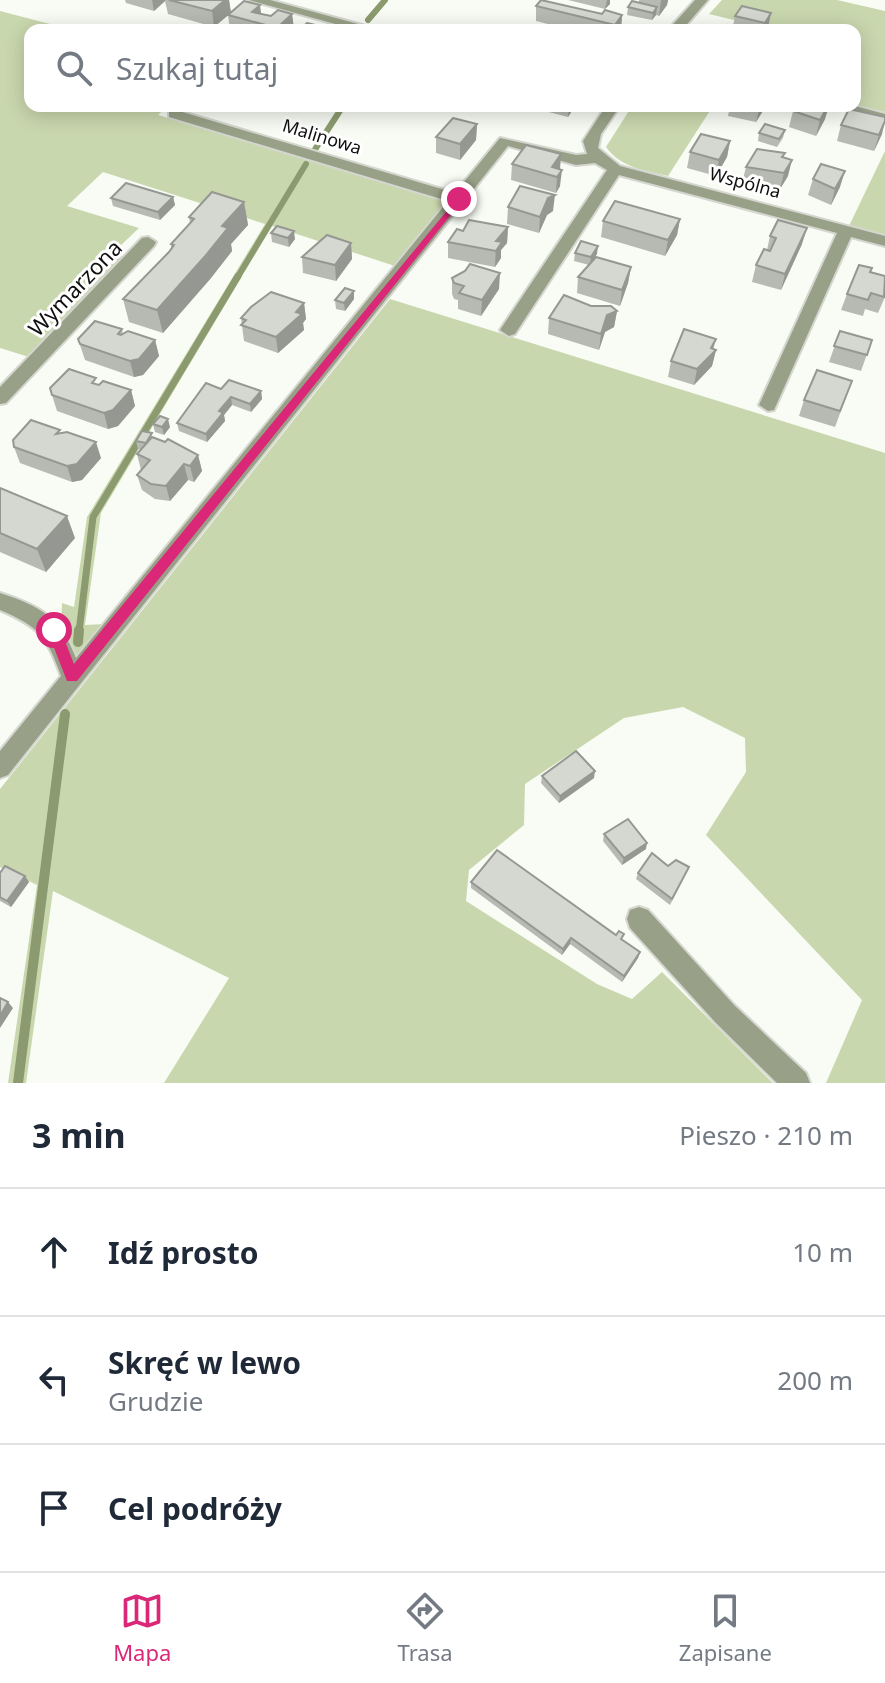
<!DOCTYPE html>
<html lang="pl">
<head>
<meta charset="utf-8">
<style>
	body { margin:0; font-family:"Noto Sans",sans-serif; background:#f6f6f7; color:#1f2937 }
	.stop { position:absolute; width:24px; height:24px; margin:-18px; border:6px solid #db2777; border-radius:50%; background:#fff }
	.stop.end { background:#db2777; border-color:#fff; box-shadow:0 2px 8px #0008 }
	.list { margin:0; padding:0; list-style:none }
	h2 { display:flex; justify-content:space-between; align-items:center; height:104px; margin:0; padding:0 32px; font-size:34px }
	h2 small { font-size:26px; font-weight:400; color:#747a83 }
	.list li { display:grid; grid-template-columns:52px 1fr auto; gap:24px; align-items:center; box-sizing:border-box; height:128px; padding:0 32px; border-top:2px solid #e0e1e3 }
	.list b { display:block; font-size:30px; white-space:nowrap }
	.list p { margin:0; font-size:26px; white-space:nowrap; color:#747a83 }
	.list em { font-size:26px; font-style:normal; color:#747a83 }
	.icon { flex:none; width:44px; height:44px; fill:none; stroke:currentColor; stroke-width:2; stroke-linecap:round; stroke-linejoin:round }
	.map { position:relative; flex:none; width:885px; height:1083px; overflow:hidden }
	.search { position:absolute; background:#fff; box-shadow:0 4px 20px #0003; left:24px; right:24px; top:24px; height:88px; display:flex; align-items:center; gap:20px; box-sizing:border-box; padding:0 28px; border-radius:16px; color:#747a83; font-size:30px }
	.sheet { height:488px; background:#fff }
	nav { display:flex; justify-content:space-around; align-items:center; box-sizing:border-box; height:112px; border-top:2px solid #e0e1e3; background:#fff; font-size:22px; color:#747a83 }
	nav a { display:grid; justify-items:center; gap:4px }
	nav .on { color:#db2777 }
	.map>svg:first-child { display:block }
	.green { fill:#c9d7ae }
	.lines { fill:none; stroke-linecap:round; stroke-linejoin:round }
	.stream-far2 { stroke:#8c9b6f; stroke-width:6 }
	.stream-far1 { stroke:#8c9b6f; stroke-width:7 }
	.stream { stroke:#8c9b6f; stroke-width:10 }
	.minor-casing { stroke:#d4d6cf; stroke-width:4 }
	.minor { fill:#98a187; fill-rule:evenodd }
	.wall { fill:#b7bab3 }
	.shaded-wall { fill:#959792 }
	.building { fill:#d5d8d0; stroke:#959792; stroke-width:2 }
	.route { fill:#db2777 }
	.labels { text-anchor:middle; stroke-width:6; stroke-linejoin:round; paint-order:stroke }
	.far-street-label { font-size:18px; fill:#10110f; stroke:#fff }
	.street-label { font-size:22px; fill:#10110f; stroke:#fff }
</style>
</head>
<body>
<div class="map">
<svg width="885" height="1083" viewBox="0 0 885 1083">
	<rect width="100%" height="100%" fill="#f9fcf4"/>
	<!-- green -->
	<g class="green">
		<polygon points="722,0 837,0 885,11 885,112 855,105 855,30 776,30 709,14"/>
		<polygon points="0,11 73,30 30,30 30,106 167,106 158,115 448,201 395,266 272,226 101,513 85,625 105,624 81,656 71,655 61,624 62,603 74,607 87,517 265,224 103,172 67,206 139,228 118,248 123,258 29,357 0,348"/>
		<path d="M632 106H713L668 176C644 170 621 168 606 147Z"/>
		<polygon points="885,151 885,235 849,226"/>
		<polygon points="390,299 885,453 885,1083 826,1083 862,1000 706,835 746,772 745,738 683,707 624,718 525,784 524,825 469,870 466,901 597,984 632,999 662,972 773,1083 164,1083 229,978 53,891 26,1083 8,1083 37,885 0,867 0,789"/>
	</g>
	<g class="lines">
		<!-- stream-far2 -->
		<g class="stream-far2">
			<polyline points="368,20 385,0"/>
			<polyline points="314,151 343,106"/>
			<polyline points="237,278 306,164"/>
		</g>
		<!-- stream-far1 -->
		<polyline class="stream-far1" points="79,632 93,517 238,276"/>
		<!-- stream -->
		<g class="stream">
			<polyline points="78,642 79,630"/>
			<polyline points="18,1083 65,714"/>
		</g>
		<!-- minor casing -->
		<g class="minor-casing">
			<g id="minor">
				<polygon points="249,0 270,0 380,30 357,30"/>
				<polygon points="695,0 708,0 682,30 668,30"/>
				<path d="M606 106H620L601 134 598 148 620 166 885 236V246L851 237 774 410 768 411 759 405 837 233 619 175 515 334 509 336 500 330 607 170 595 163 576 165 508 146 8 775 0 778V751L61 676C47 636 39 627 0 610V593C40 606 60 617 76 658L448 201 169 117V111H179L455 193 500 138 576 155 587 154 583 141Z"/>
				<polygon points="833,106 855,106 885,114 885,122"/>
				<polygon points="148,237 156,242 154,246 6,403 0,404 0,387 142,238"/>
				<polygon points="639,907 648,910 734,1005 806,1073 810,1083 777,1083 716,1023 630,928 627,919 630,910"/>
			</g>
		</g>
		<!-- minor -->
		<use href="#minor" class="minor"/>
	</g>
	<!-- wall -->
	<g class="wall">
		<polygon points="125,0 229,0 231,13 261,14 271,16 292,14 294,29 230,30 228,15 214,27 168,14 165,1 154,11 126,3"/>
		<polygon points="568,0 610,0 610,4 605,9"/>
		<polygon points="639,0 668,0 667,5 659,16 656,15 652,20 627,15 628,7 639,3"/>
		<polygon points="536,6 622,15 621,30 571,30 536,21"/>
		<polygon points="771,13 767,30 725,30 733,26 735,16"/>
		<polygon points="537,106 575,106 568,117 537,109"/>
		<polygon points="730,106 766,106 756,122 728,116"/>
		<polygon points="793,111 825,119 816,136 789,127"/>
		<polygon points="477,124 476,140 460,160 436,153 436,137"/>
		<polygon points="841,125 882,134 874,151 837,141"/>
		<polygon points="785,130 783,138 777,147 758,141 759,133"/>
		<polygon points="730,141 727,157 716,176 687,168 690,152"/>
		<polygon points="783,158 788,176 780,189 742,183 746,167"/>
		<polygon points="512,164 560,170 560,186 556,193 511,180"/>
		<polygon points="813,179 840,187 831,205 808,195"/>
		<polygon points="173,197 175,205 160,220 113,206 111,198"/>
		<polygon points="244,202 248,225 231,244 232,251 211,278 163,333 129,322 123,299 169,252 171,248 171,244 190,223 189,217"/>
		<polygon points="508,207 553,211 547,215 539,233 507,224"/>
		<polygon points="680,219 677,235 665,256 601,237 603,221"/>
		<polygon points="508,227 507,243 501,250 501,258 495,267 448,258 448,242 463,231"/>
		<polygon points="271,233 295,239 289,247 272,242"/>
		<polygon points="770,236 802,244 781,290 752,282 756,265 767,250"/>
		<polygon points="351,243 352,259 336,281 303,273 302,257"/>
		<polygon points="575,253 597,254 594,258 631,267 628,283 620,306 577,293 578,277 589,265 574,261"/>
		<polygon points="871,272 885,276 885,297 878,313 865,309 863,316 841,310 847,294"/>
		<polygon points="452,278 499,289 481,316 458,309 458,300 454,299 452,294"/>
		<polygon points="354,291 354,299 345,311 336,309 335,300"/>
		<polygon points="304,303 306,319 303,323 304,330 278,353 244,341 241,318"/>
		<polygon points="591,306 617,311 614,327 605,332 599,350 548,334 549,318"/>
		<polygon points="122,329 123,334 155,340 159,356 143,375 134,377 85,360 78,339"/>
		<polygon points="840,331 872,340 861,371 829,362"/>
		<polygon points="713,349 716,350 712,366 694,385 668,377 671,361"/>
		<polygon points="852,381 835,427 799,416 804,400"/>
		<polygon points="98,384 131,390 135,406 118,426 108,429 57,411 52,395"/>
		<polygon points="221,389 261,391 262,399 251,412 232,405 224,415 225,421 207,442 179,431 177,423"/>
		<polygon points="153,424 170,427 164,435 155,432"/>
		<polygon points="61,433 101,458 82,480 72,482 20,463 14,447"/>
		<polygon points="153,438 198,455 202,471 194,482 188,480 170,501 155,499 142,490 137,475 141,470 137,454 141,449 138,449 136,441"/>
		<polygon points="0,488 75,538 46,572 0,552"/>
		<polygon points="542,776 594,778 559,803 541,783"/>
		<polygon points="604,834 646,849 622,865 603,841"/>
		<polygon points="668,866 686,873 670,905 636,879 638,873"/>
		<polygon points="0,873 25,876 29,882 11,907 0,901"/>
		<polygon points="471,882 623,940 640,952 638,958 622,982 570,944 562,955 471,888"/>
	</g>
	<!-- shaded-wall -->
	<g class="shaded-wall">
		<polygon points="152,0 165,0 165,1 154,11"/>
		<polygon points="225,0 229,0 231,13 214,27 212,11"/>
		<polygon points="607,0 610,0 610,4 605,9"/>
		<polygon points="661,0 668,0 667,5 659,16"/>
		<polygon points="260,5 262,20 252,12"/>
		<polygon points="657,7 656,15 652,20 653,13"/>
		<polygon points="771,13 768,28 767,30 764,30 765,23"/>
		<polygon points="292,14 294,29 277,30 277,28"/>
		<polygon points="622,15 621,30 614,30 615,25"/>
		<polygon points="569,106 575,106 568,117"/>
		<polygon points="760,106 766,106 756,122"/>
		<polygon points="829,106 825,119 816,136 820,120"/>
		<polygon points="885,121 882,134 874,151 879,135"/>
		<polygon points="477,124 476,140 460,160 460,144"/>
		<polygon points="730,141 727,157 716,176 719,160"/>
		<polygon points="561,154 560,170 552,167"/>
		<polygon points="792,160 788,176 780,189 784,173"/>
		<polygon points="562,170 560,186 556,193 557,177"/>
		<polygon points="845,171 840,187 831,205 835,189"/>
		<polygon points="555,195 553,211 547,215 539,233 540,217 548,198"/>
		<polygon points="173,197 175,205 160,220 158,212"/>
		<polygon points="244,202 248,225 231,244 232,251 211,278 163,333 157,310 222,226"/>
		<polygon points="680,219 677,235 665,256 668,240"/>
		<polygon points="508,227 507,243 501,250 501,258 495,267 496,241"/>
		<polygon points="807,228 802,244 781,290 785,274"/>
		<polygon points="294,231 295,239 289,247 288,238"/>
		<polygon points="351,243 352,259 336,281 335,265"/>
		<polygon points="598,246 597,254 590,265 591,257"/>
		<polygon points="631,267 628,283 620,306 622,290"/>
		<polygon points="500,273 499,289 481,316 482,300"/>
		<polygon points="354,291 354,299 345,311 344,303"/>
		<polygon points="304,303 306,319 303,323 304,330 278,353 276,337"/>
		<polygon points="617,311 614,327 605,332 599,350 601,334 607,315"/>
		<polygon points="716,339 712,353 716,350 712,366 694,385 697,369"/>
		<polygon points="155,340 159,356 143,375 134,377 130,361"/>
		<polygon points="131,390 135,406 118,426 108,429 104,413"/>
		<polygon points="261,391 262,399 251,412 250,404"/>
		<polygon points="231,397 232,405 224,415 225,421 207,442 206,434 219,411"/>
		<polygon points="168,419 170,427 164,435 162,427"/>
		<polygon points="96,442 101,458 82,480 72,482 67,466"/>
		<polygon points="198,455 202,471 194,482 190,466"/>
		<polygon points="184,464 188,480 170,501 166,486"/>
		<polygon points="67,516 75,538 46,572 37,549"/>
		<polygon points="595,771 594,778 559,803 560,796"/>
		<polygon points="647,843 646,849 622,865 624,858"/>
		<polygon points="25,876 29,882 11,907 7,901"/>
		<polygon points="571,938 570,944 562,955 563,949"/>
		<polygon points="640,952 638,958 622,982 624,976"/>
		<polygon points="8,1002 13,1008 0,1028 0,1016"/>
	</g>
	<!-- building -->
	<g class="building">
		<polygon points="169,0 225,0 212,11"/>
		<polygon points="541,0 602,14 605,10 622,15 615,25 536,6"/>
		<polygon points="244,1 260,5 252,12 271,16 278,10 292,14 277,28 228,15"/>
		<polygon points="632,1 657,7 653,13 628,7"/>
		<polygon points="742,6 771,13 765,23 735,16"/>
		<polygon points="307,23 336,30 299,30"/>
		<polygon points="728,25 750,30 725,30"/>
		<polygon points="796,106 828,106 820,120 793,111"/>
		<polygon points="849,109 885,117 885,121 879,135 841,125"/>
		<polygon points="453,118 477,124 460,144 436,137"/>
		<polygon points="765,124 785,130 779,139 759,133"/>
		<polygon points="701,134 730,141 719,160 690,152"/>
		<polygon points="526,145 561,154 552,167 562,170 557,177 512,164"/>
		<polygon points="757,149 785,153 782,157 792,160 784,173 746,167"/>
		<polygon points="821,164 845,171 835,189 813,179"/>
		<polygon points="126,183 173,197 158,212 111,198"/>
		<polygon points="520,186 555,195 548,198 540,217 508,207"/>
		<polygon points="212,192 244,202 222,226 228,228 207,254 157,310 123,299 169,252 174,245 171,244 194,219 189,217"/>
		<polygon points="615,201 680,219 668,240 603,221"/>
		<polygon points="469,220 508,227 496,241 502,242 496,251 448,242 457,229 463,231"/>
		<polygon points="778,220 807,228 785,274 756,265 764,249 770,251 776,238 770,236"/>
		<polygon points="277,226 294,231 288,238 271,233"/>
		<polygon points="327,235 351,243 335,265 302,257"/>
		<polygon points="581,241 598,246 591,257 575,253"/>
		<polygon points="596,257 631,267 622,290 578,277"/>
		<polygon points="470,264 500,273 482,300 459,293 464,286 454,283 452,278 465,271"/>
		<polygon points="859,265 872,268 870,272 885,276 884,297 871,293 868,300 847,294"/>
		<polygon points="345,288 354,291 344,303 335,300"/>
		<polygon points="271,292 304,303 296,312 302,314 276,337 241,325 246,320 241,318 251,307"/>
		<polygon points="564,295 591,306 611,306 617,311 607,315 601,334 549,318"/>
		<polygon points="95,321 122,329 118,334 121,335 128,331 155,340 139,359 130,361 80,344 78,339"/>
		<polygon points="684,329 716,339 711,348 716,350 697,369 671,361"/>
		<polygon points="840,331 872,340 867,355 834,346"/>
		<polygon points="69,369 96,378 92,383 99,385 103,381 131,390 113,410 104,413 52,395 50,388"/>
		<polygon points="817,370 852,381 840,411 804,400"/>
		<polygon points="229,380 261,391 250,404 231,397 219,411 223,413 206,434 177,423 206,383 221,389"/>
		<polygon points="160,416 168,419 162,427 153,424"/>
		<polygon points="31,420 60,430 56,434 67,432 96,442 77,464 67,466 14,447 13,440"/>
		<polygon points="142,431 152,433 146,443 136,441"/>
		<polygon points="152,437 165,442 168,439 198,455 190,466 184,464 166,486 151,484 137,475 150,460 137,454"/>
		<polygon points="0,488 67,516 37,549 0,533"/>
		<polygon points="576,751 595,771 560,796 542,776"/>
		<polygon points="628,819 647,843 624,858 604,834"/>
		<polygon points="497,850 616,935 619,931 624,934 621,939 640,952 624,976 571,938 563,949 471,882"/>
		<polygon points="652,853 668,866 676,860 689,867 672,899 638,873"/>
		<polygon points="5,866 25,876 7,901 0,897 0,873"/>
		<polygon points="0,998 8,1002 0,1016"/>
	</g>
	<!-- route -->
	<polygon class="route" points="459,196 462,201 77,681 67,681 47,630 49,626 59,626 74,664"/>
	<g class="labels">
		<!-- far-street labels -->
		<g class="far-street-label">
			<text transform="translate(322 137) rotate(17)" y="6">Malinowa</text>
			<text transform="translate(745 183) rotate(15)" y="6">Wspólna</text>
		</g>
		<!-- street labels -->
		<g class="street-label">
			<text transform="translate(75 288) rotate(-46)" y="8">Wymarzona</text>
		</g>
	</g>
</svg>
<div class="stop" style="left:54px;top:630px"></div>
<div class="stop end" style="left:459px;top:199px"></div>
<div class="search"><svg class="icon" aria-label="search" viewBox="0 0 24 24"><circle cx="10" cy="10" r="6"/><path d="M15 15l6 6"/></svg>Szukaj tutaj</div>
</div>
<section class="sheet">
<h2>3 min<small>Pieszo · 210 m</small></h2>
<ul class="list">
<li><svg class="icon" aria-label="ahead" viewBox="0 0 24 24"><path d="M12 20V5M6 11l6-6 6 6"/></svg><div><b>Idź prosto</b></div><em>10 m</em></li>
<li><svg class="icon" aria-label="left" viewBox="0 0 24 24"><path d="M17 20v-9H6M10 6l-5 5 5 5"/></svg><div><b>Skręć w lewo</b><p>Grudzie</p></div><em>200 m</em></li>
<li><svg class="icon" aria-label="arrive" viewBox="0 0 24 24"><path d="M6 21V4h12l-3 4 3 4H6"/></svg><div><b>Cel podróży</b></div></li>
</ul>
</section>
<nav>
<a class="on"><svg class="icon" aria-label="map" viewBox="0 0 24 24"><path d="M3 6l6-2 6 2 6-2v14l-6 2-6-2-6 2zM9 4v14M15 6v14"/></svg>Mapa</a>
<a><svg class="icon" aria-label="directions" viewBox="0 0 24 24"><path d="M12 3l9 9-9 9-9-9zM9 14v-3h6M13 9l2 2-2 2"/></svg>Trasa</a>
<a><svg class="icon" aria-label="saved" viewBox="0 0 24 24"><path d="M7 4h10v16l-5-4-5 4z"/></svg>Zapisane</a>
</nav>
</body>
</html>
